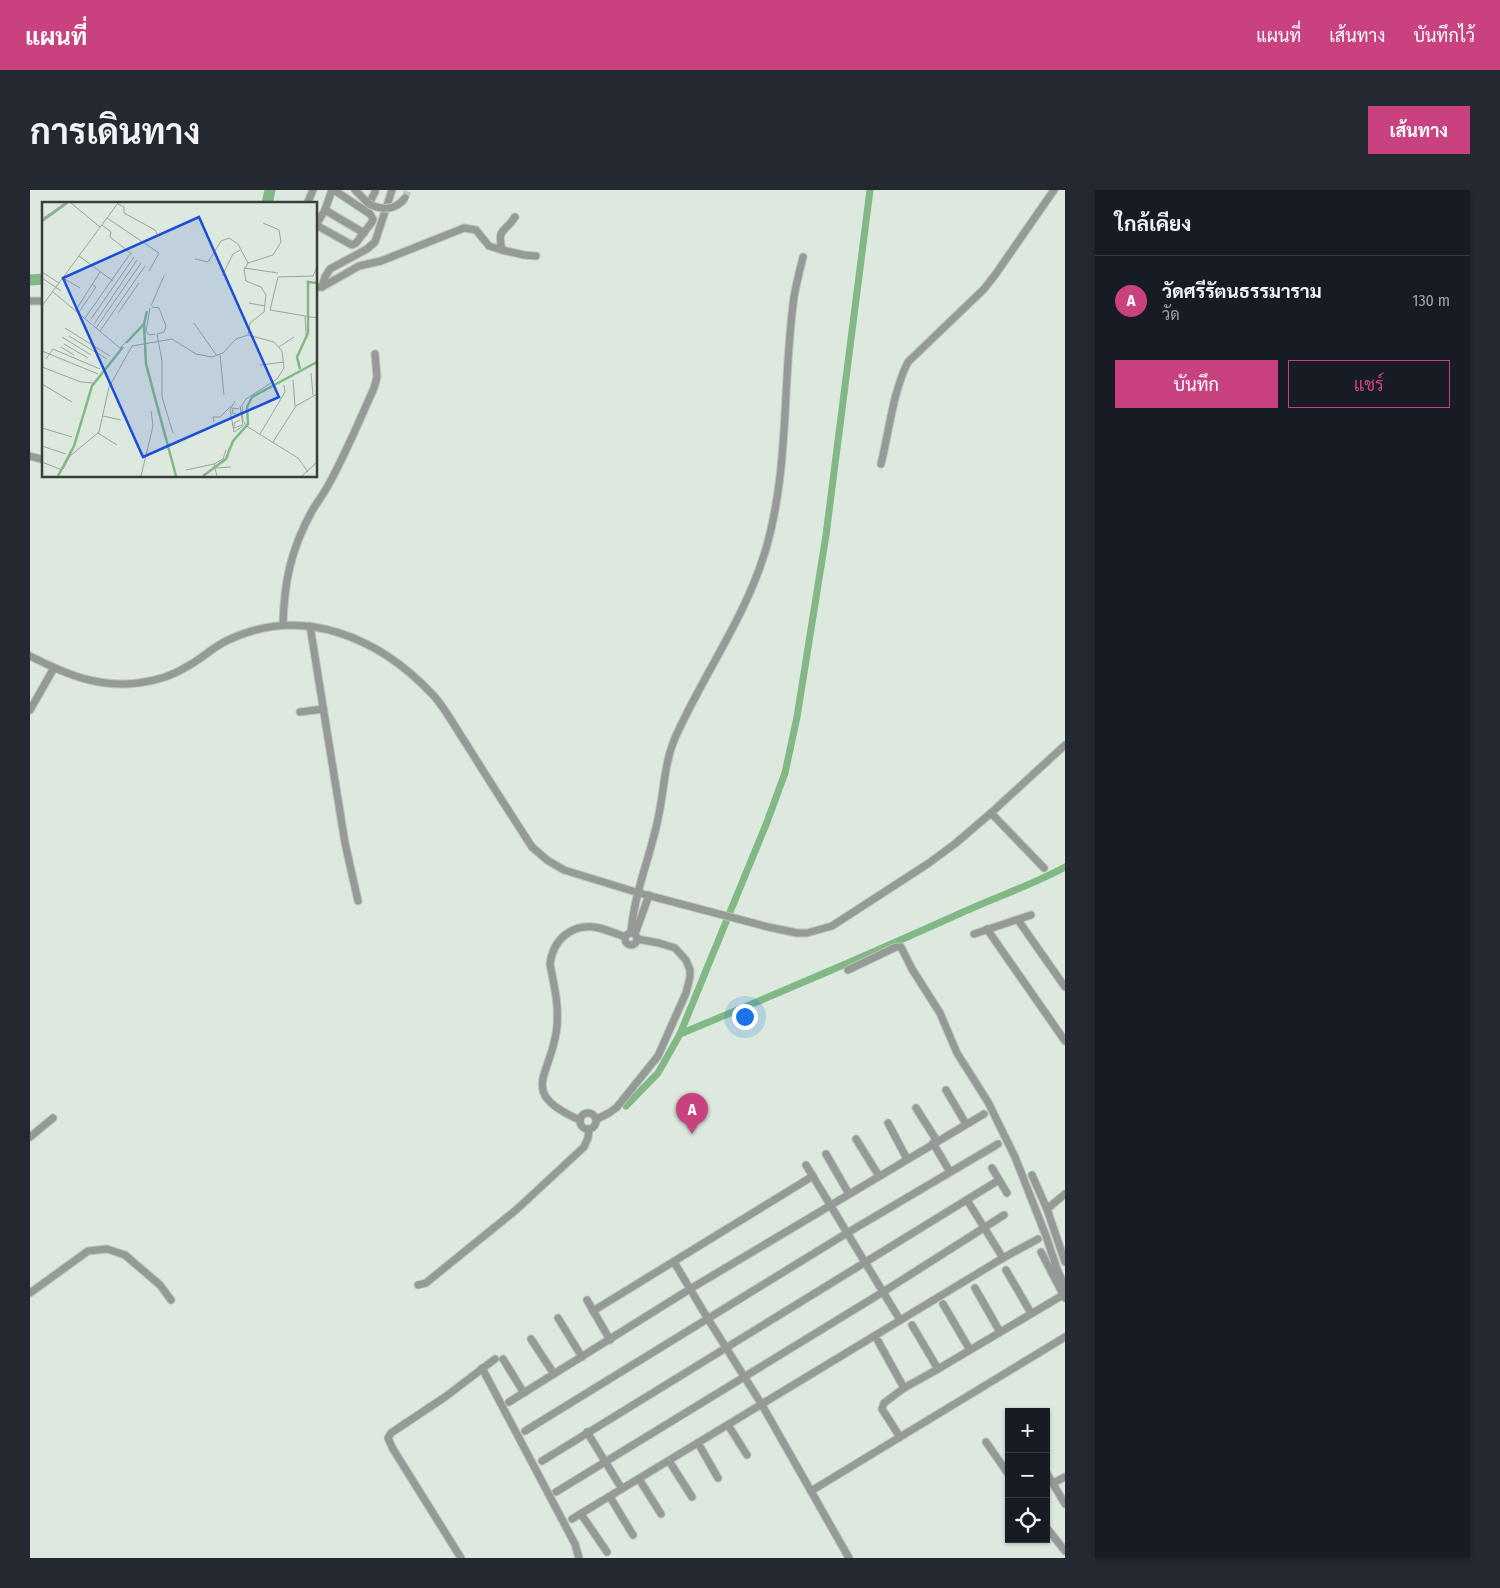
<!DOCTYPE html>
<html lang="th">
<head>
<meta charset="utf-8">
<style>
	body { margin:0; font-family:"Fira Sans Condensed",Sarabun,sans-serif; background:#242831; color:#f1f3f6 }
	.controls { position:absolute; right:15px; bottom:15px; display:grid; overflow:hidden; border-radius:0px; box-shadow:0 1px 4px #0004 }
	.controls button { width:45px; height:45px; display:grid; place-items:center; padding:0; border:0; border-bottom:1px solid #363941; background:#171b24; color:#f1f3f6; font:25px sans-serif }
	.you { position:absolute; left:714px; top:826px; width:18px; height:18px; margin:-12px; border:4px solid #fff; border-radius:50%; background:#1a73e8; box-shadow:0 0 0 8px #1a73e833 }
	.badge { display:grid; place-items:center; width:32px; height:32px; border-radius:50%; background:#c9417f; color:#fff; font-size:16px; font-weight:700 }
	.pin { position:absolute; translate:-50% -41px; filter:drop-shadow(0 1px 2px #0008) }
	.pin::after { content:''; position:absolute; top:26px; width:18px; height:15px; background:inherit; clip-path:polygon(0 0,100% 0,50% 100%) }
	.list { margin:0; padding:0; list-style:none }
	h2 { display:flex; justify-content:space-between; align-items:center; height:65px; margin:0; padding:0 20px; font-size:21px }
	h2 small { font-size:16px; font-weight:400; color:#9ea1a6 }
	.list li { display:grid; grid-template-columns:32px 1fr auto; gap:15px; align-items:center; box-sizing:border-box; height:90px; padding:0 20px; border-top:1px solid #363941 }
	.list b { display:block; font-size:19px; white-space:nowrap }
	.list p { margin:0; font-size:16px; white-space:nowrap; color:#9ea1a6 }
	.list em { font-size:16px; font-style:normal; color:#9ea1a6 }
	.actions { display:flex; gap:10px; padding:15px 20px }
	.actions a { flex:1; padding:11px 0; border:1px solid #c9417f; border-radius:0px; text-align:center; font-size:18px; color:#c9417f }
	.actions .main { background:#c9417f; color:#fff }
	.icon { flex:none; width:28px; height:28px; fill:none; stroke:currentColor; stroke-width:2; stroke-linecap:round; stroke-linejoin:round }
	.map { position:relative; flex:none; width:1035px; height:1368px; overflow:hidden; border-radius:0px }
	header { display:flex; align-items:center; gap:30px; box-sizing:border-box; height:70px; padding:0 25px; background:#c9417f; color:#fff }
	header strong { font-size:24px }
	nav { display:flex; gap:28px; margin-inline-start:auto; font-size:18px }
	.intro { display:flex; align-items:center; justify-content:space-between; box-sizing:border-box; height:120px; padding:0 30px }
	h1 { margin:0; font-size:35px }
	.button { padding:12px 22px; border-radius:0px; background:#c9417f; color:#fff; font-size:18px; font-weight:700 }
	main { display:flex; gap:30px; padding:0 30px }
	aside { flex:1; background:#171b24; border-radius:0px; box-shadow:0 1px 4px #0004 }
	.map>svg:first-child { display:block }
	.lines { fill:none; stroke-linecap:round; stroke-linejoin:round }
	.canal { stroke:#81b885; stroke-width:7 }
	.river { stroke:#81b885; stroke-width:11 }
	.minor-tunnel { stroke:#bcc6bd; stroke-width:7; stroke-dasharray:7 3.5; stroke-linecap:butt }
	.minor-casing { stroke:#bcc6bd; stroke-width:9 }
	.minor { stroke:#969a96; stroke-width:7 }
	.minor-bridge-casing { stroke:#bcc6bd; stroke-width:9; stroke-linecap:butt }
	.minor-bridge { stroke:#969a96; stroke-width:7 }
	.inset-river { fill:none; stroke:#81b885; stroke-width:2.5 }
	.inset-road { fill:none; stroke:#9ca49c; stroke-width:1 }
	.view { fill:#1d4ed8; fill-opacity:0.15; stroke:#1d4ed8; stroke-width:2.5 }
	.inset-edge { fill:none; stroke:#3a3e3a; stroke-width:2.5 }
</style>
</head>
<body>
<header>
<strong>แผนที่</strong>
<nav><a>แผนที่</a><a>เส้นทาง</a><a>บันทึกไว้</a></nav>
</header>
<div class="intro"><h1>การเดินทาง</h1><a class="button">เส้นทาง</a></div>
<main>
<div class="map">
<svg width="1035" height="1368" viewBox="0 0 1035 1368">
	<rect width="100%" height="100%" fill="#dde8de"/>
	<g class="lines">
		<!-- canal -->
		<g class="canal">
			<path d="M650 844C744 805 838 765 931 723 966 707 1002 695 1035 677"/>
			<polyline points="596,916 628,883 650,844 737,632 755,583 767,527 796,345 840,0"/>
		</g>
		<!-- river -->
		<g class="river">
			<polyline points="237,14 240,0"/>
			<polyline points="0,90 14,89"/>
		</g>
		<!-- minor-tunnel -->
		<polyline class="minor-tunnel" points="375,8 378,0"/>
		<!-- minor casing -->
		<g class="minor-casing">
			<g id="minor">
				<polyline points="325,0 339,14 345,2"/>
				<polyline points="277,14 283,0"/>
				<polyline points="295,20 334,43"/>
				<polyline points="286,35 322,55 326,53 342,32 343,29 340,24 304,0"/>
				<polyline points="286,35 295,20 302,0"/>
				<polyline points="472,60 494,65 506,66"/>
				<path d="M286 97H292L329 76 351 71 434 38 446 40 459 56 472 60C467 37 474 44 485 27"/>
				<polyline points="292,97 295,87 300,79 337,59 345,52 362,0"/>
				<polyline points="0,111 14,111"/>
				<polyline points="0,266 14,270"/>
				<path d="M851 274C859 242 863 201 878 172L954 99 965 85 1024 0"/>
				<path d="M253 435C254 392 261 359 282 321 288 311 295 302 300 292 317 261 330 229 344 198L347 187 345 164"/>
				<polyline points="280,436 315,653 328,711"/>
				<path d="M0 466C35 484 68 498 108 493 125 491 144 485 158 476 171 469 182 458 196 451 271 414 349 447 403 505 416 519 426 539 437 555 458 589 480 623 502 657L517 670 534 680 609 703 738 737 767 743H777L802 736 899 673 926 653 961 623 1035 555"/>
				<polyline points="0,520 24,478"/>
				<polyline points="270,522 293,519"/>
				<polyline points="961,623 1014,678"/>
				<polyline points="988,730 1035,797"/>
				<polyline points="957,739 1035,851"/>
				<path d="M601 743C604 704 620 667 628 629 634 602 634 574 645 548 673 485 715 428 735 362 760 279 752 192 764 107 766 94 770 80 773 67"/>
				<circle cx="601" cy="749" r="6"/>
				<polyline points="605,744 619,705"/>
				<polyline points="944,744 1001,725"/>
				<polyline points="818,780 866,757 871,757 882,779 910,823 927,863 958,912 985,967 1016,1046 1027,1079 1035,1097"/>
				<polyline points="916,900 936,934"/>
				<polyline points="886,918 907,951"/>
				<circle cx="558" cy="931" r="8"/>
				<polyline points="567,929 579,923 587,917 628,866 656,803 660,787 660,780 656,770 645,758 629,753 607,749"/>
				<path d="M550 930C485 902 523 885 527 836 529 815 524 795 520 774 523 749 543 732 569 738 578 740 587 744 595 747"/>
				<polyline points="858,933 877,969"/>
				<polyline points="0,947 23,928"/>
				<polyline points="826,949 849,986"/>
				<polyline points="903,953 920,982"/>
				<polyline points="796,964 819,1004"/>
				<polyline points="776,975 870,1130"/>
				<polyline points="962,978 977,1003"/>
				<polyline points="1002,985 1017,1019"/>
				<polyline points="1035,1004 1017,1019 1035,1072"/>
				<polyline points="937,1010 973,1068"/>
				<polyline points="1011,1062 1035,1108"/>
				<polyline points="644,1072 678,1129 732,1215 819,1368"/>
				<polyline points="976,1080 1001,1123"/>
				<polyline points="388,1095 396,1093 402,1088 486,1020 554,957 558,948 559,939"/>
				<polyline points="945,1098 970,1142"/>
				<polyline points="0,1103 58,1061 77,1059 95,1065 130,1095 141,1110"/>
				<polyline points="557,1110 580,1150"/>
				<polyline points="913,1114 940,1160"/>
				<polyline points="563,1121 783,986"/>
				<polyline points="528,1128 552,1167"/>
				<polyline points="882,1135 908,1179"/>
				<polyline points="501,1149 524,1184"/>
				<polyline points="848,1151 874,1198"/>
				<polyline points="473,1169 494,1203"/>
				<polyline points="452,1178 545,1354 549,1368"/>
				<polyline points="479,1212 660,1099 954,924"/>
				<polyline points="698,1235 717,1265"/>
				<polyline points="495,1241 817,1043 968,954"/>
				<polyline points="557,1242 592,1299"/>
				<polyline points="870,1247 852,1219 854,1213 874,1198 908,1179 1033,1105"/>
				<polyline points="956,1252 979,1285"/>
				<polyline points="668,1253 688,1288"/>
				<polyline points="512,1271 969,990"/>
				<polyline points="639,1271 662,1307"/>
				<polyline points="1016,1282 1035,1314"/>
				<polyline points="609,1289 631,1324"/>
				<polyline points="1023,1293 1035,1287"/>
				<polyline points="781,1301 1035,1147"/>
				<polyline points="526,1302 853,1102 974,1025"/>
				<polyline points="580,1307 603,1345"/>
				<polyline points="551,1324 577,1362"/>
				<polyline points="542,1329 973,1068 1008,1049"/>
				<polyline points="1016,1337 1035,1361"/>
				<polyline points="431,1368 363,1259 358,1248 361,1243 415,1207 465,1169"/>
			</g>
		</g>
		<!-- minor -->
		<use href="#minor" class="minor"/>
		<!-- minor-bridge casing -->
		<g class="minor-bridge-casing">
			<path id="minor-bridge" d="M339 14C351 20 365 21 375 8"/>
		</g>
		<!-- minor-bridge -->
		<use href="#minor-bridge" class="minor-bridge"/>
	</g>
	<!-- overview -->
	<g transform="translate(12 12)">
		<rect width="275" height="275" fill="#dde8de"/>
		<path class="inset-river" d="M0 19 25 1M105 109 102 122 104 162 134 274M84 141 102 122M258 167 255 155 266 131V80L275 81M16 274 32 244 50 184 81 145M161 274 184 257 191 239 206 222 205 205 210 195 275 160"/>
		<path class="inset-road" d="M29 1 58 25M76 2 82 5V11L113 28 115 32M65 16 117 51 107 69M0 17 23 1M60 23 69 30 68 35 90 52M37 54 71 79M153 57 166 60 179 39 187 36 196 42 206 61M275 65 271 74 236 75 228 108 275 116M202 66 236 71M0 70 17 81M180 74 191 52 198 48M0 76 19 89M21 76 38 86M11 90 78 146 84 140M207 101 223 104M0 104 76 1M109 104 122 74M110 105 117 106 124 124 122 130 115 132M108 106 104 129 107 133 113 132M34 108 58 70M37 110 54 85 50 82M76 111 97 81M263 114 264 133M43 116 88 52M49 117 92 55M152 121 175 154M52 122 95 58M23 126 68 154M54 126 99 61M58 129 103 64M115 132 120 159V195L131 231M206 133 208 121 222 110 224 93 219 85 204 79 202 68 206 61 231 53 239 40 237 28 221 21M27 134 65 157M20 135 49 153M22 142 46 156M19 145 32 153M237 145 252 135M0 149 56 172M178 153 182 193M4 157 11 147 58 167M218 163 242 160M0 165 39 180 52 181M269 171 271 193M251 178 253 204M0 182 30 200M193 199 188 208 192 230 201 224 198 204M197 207 191 206 190 211 197 213M61 214 79 218M198 218 192 221V226L200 223M172 220 171 215H178L189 204M0 226 30 235M56 231 75 243M218 232 243 190 242 183M231 240 254 204 275 192M0 244 24 252M0 260 20 268M174 266 189 265M21 267 28 254 57 230 67 185 90 144 130 137 154 152 170 155 181 151 194 137 206 133 232 140 240 149 242 166 235 177 204 197 200 203 201 219 206 225 256 256 266 270M144 268 172 262M99 274 111 224 109 209M175 274 172 262 181 257 184 248M260 274 275 260"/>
		<path class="view" d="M157 15 237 195 101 255 21 76Z"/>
		<rect width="275" height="275" class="inset-edge"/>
	</g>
</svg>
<div class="controls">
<button>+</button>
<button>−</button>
<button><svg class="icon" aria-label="locate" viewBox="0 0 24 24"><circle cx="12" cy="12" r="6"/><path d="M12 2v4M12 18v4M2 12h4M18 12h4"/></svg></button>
</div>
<div class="you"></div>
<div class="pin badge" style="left:662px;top:944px">A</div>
</div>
<aside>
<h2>ใกล้เคียง<small></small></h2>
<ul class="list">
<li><span class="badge">A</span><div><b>วัดศรีรัตนธรรมาราม</b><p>วัด</p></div><em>130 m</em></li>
</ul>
<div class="actions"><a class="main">บันทึก</a><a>แชร์</a></div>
</aside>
</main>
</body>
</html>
